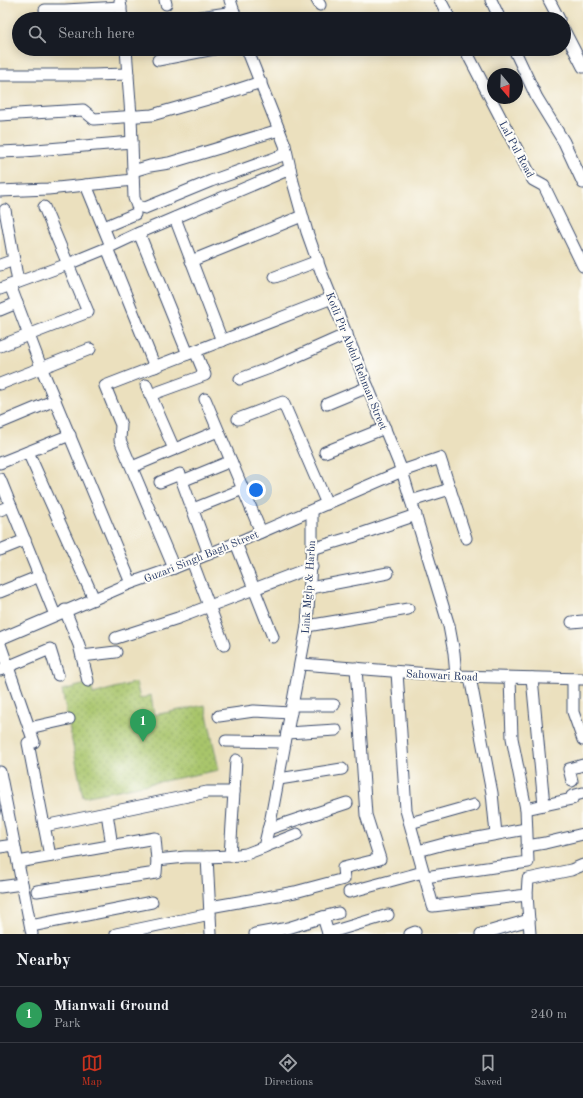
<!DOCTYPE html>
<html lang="en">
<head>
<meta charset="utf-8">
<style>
	body { margin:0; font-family:"Old Standard TT",serif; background:#242831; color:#f1f3f6 }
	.compass { position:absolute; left:487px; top:68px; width:36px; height:36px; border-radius:50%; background:#171b24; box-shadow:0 2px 10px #0003; rotate:161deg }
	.you { position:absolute; left:256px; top:490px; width:14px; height:14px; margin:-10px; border:3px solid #fff; border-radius:50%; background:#1a73e8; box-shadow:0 0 0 6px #1a73e833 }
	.badge { display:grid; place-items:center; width:26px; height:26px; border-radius:50%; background:#c8321e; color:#fff; font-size:13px; font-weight:700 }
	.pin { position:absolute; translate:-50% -33px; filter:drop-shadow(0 1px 2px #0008) }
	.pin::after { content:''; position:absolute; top:21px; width:14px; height:12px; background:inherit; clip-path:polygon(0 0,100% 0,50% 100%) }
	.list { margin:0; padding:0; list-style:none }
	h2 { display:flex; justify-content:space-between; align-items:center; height:52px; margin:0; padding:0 16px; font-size:17px }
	h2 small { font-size:13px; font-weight:400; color:#9ea1a6 }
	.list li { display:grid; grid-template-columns:26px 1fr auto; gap:12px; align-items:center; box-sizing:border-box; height:56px; padding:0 16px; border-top:1px solid #363941 }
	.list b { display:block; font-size:15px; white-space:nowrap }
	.list p { margin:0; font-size:13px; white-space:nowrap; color:#9ea1a6 }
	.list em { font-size:13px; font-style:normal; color:#9ea1a6 }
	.icon { flex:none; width:22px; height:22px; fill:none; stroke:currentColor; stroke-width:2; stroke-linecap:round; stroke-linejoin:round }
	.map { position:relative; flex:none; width:583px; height:934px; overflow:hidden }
	.search { position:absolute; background:#171b24; box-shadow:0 2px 10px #0003; left:12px; right:12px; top:12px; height:44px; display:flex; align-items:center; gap:10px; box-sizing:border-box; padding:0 14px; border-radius:22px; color:#9ea1a6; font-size:15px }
	.sheet { height:108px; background:#171b24 }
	nav { display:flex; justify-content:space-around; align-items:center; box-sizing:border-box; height:56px; border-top:1px solid #363941; background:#171b24; font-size:11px; color:#9ea1a6 }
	nav a { display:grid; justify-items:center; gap:2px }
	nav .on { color:#c8321e }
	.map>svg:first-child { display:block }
	.grass { fill:url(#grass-dots); stroke:#627a64 }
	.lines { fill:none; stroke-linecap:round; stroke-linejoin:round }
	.minor-casing { stroke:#3a4a6c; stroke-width:13 }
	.minor { stroke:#fff; stroke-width:11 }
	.labels { text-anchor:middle; stroke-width:4; stroke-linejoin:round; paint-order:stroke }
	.street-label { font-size:11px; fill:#1b2f5e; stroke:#fdfcf7 }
</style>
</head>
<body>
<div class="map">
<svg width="583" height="934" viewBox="0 0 583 934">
	<defs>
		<pattern id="grass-dots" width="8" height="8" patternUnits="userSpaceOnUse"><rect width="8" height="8" fill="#a8c56b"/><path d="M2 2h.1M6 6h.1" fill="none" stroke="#88a05b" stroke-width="1.8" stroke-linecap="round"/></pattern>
	</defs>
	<rect width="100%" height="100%" fill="#fdfcf7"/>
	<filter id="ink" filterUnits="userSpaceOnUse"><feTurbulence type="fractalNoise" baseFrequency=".025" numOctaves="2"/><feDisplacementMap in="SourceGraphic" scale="8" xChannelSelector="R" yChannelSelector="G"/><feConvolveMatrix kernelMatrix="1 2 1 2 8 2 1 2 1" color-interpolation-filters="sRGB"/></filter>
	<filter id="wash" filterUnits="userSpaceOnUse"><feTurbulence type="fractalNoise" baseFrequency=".012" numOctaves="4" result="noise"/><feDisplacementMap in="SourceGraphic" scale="16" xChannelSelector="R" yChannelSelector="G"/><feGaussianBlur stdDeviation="0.9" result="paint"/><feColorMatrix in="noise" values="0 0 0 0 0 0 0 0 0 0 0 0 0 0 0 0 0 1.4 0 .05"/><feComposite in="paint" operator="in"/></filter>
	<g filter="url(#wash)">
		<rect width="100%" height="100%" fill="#ebe0be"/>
		<!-- grass -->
		<polygon class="grass" points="136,682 140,699 151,695 154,715 205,705 219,770 83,797 62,690 91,683 93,694"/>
	</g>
	<g filter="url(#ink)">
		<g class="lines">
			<!-- minor casing -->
			<g class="minor-casing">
				<g id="minor">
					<polyline points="165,0 166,4"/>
					<polyline points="230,0 236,18"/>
					<polyline points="317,0 320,5"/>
					<polyline points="440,0 450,19"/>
					<polyline points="491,0 500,19"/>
					<polyline points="549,0 559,19"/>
					<polyline points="120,1 122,19"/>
					<polyline points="45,10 65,10 121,7"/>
					<polyline points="187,19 234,12"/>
					<polyline points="564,30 583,67"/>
					<polyline points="126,49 131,116 134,198 137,206 145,208 211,181 286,154"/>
					<polyline points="247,49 285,145 293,182 307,232 322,274 402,471 449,626 454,653 456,676"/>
					<polyline points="465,49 533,180 544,186 583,266"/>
					<polyline points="514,49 537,98 564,142 583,183"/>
					<polyline points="158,60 214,49"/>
					<polyline points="0,75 93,75 128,74"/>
					<polyline points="0,115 83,110 94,119 152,115 215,97 261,82"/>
					<polyline points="0,152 24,151 132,142"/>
					<polyline points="133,171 150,166 169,163 279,130"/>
					<polyline points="86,185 133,180"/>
					<polyline points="0,191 48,189 86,185 111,246"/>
					<polyline points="175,218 222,341"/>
					<polyline points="104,227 135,214"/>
					<polyline points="139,233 107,248 155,367"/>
					<polyline points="14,260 18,282"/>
					<polyline points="191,261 302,216"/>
					<polyline points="0,265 14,260 5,210"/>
					<polyline points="275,277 318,261"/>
					<polyline points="10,285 41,367 131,583"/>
					<polyline points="0,289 68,264 107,248"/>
					<polyline points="0,310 17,303"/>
					<polyline points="0,346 88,312 44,207"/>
					<polyline points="188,354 139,233 290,169"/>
					<polyline points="240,379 275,366 347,334"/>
					<polyline points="0,384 90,349"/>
					<polyline points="146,385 174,449"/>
					<polyline points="150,395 205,375 195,351"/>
					<polyline points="205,399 261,532"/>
					<polyline points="327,404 368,387"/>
					<polyline points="238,419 283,402 327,504"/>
					<polyline points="0,423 55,400"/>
					<polyline points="28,452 94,599"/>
					<polyline points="325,452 385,428"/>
					<polyline points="0,463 70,435"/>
					<polyline points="132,467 218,431"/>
					<polyline points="0,479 55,615"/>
					<polyline points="182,481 209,554"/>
					<polyline points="160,482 180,474 182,481 231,461"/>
					<polyline points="450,489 466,538"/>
					<polyline points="193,509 243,489"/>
					<polyline points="0,510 11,506"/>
					<polyline points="236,543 273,637"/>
					<polyline points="312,549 352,537 416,515"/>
					<polyline points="0,550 25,540"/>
					<polyline points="192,561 224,645"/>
					<polyline points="174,568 120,440 121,425 105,386 332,298"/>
					<polyline points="310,588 388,573"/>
					<polyline points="0,592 40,576"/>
					<polyline points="65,610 79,645 88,681"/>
					<polyline points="572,622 583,621"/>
					<polyline points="307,626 408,609"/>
					<polyline points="116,638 178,618 312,567"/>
					<polyline points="0,639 94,599 131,583 174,568 236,543 402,471 440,458 450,489 411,501"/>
					<polyline points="0,644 34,742 28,743 50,856"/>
					<polyline points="82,656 116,652"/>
					<polyline points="301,664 456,676 583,679"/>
					<polyline points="0,670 50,649 58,675"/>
					<polyline points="397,672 406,810 433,906 527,895"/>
					<polyline points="470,677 492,793 496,834"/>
					<polyline points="532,678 544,805"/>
					<polyline points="573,679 573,712 583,740"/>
					<polyline points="292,705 334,705"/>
					<polyline points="219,716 254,711 291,713"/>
					<polyline points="29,728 69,719"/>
					<polyline points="287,733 336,730"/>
					<polyline points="226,741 285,742"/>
					<polyline points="0,772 32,934"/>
					<polyline points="279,779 342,769"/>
					<polyline points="572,781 569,769 583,765"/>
					<polyline points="526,809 572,799 572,796 583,793"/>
					<polyline points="107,813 112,846"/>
					<polyline points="410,823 474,805"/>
					<polyline points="44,826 207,792 234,792"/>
					<polyline points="268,829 347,803"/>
					<polyline points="527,846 545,843 583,834"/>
					<polyline points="0,847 14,845"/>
					<polyline points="264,847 297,834"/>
					<polyline points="418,851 444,844 526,829"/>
					<polyline points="230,856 236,760"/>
					<polyline points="157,860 185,857 207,857"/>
					<polyline points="18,862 155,838 157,860 156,873 37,891"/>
					<polyline points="425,877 528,862 526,809 512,738 510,678"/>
					<polyline points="0,887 22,884"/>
					<polyline points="349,892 423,872"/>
					<polyline points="210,907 295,892 344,879 343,868 380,859 366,815 356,668"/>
					<polyline points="31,926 152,902"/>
					<polyline points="328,933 323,917 338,913"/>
					<polyline points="116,934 210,914"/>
					<polyline points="211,934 207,857 230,856 246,854 264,847 271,818 307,626 312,549 312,511"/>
					<polyline points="255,934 288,928 323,917"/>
					<polyline points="328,934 328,933 388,915"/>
					<polyline points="410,934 415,932"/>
					<polyline points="481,934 529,920"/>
					<polyline points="530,934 527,895 528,879 571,870 583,865"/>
				</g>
			</g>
			<!-- minor -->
			<use href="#minor" class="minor"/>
		</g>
	</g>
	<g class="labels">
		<!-- street labels -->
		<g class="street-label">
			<text transform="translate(517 149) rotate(62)" y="4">Lal Pul Road</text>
			<text transform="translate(357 361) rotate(68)" y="4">Kotli Pir Abdul Rehman Street</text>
			<text transform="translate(201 556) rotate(-22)" y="4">Guzari Singh Bagh Street</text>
			<text transform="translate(308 587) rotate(-86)" y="4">Link Mglp &amp; Harbn</text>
			<text transform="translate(442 675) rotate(3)" y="4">Sahowari Road</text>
		</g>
	</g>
</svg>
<svg class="compass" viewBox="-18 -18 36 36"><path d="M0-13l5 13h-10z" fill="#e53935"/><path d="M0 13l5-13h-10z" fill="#9ea1a6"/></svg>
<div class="you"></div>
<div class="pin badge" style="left:143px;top:742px;background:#2e9e5b">1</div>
<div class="search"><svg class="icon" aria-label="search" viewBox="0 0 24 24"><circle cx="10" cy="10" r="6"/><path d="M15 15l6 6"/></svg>Search here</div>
</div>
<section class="sheet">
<h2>Nearby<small></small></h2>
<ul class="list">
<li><span class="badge" style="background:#2e9e5b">1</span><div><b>Mianwali Ground</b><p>Park</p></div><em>240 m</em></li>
</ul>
</section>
<nav>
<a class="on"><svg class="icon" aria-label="map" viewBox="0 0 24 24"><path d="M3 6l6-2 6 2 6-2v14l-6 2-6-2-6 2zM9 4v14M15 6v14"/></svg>Map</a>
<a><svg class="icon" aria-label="directions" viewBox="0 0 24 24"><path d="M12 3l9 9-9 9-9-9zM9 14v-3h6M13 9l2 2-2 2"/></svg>Directions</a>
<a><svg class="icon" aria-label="saved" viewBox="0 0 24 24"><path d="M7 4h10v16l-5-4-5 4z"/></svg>Saved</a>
</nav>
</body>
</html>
